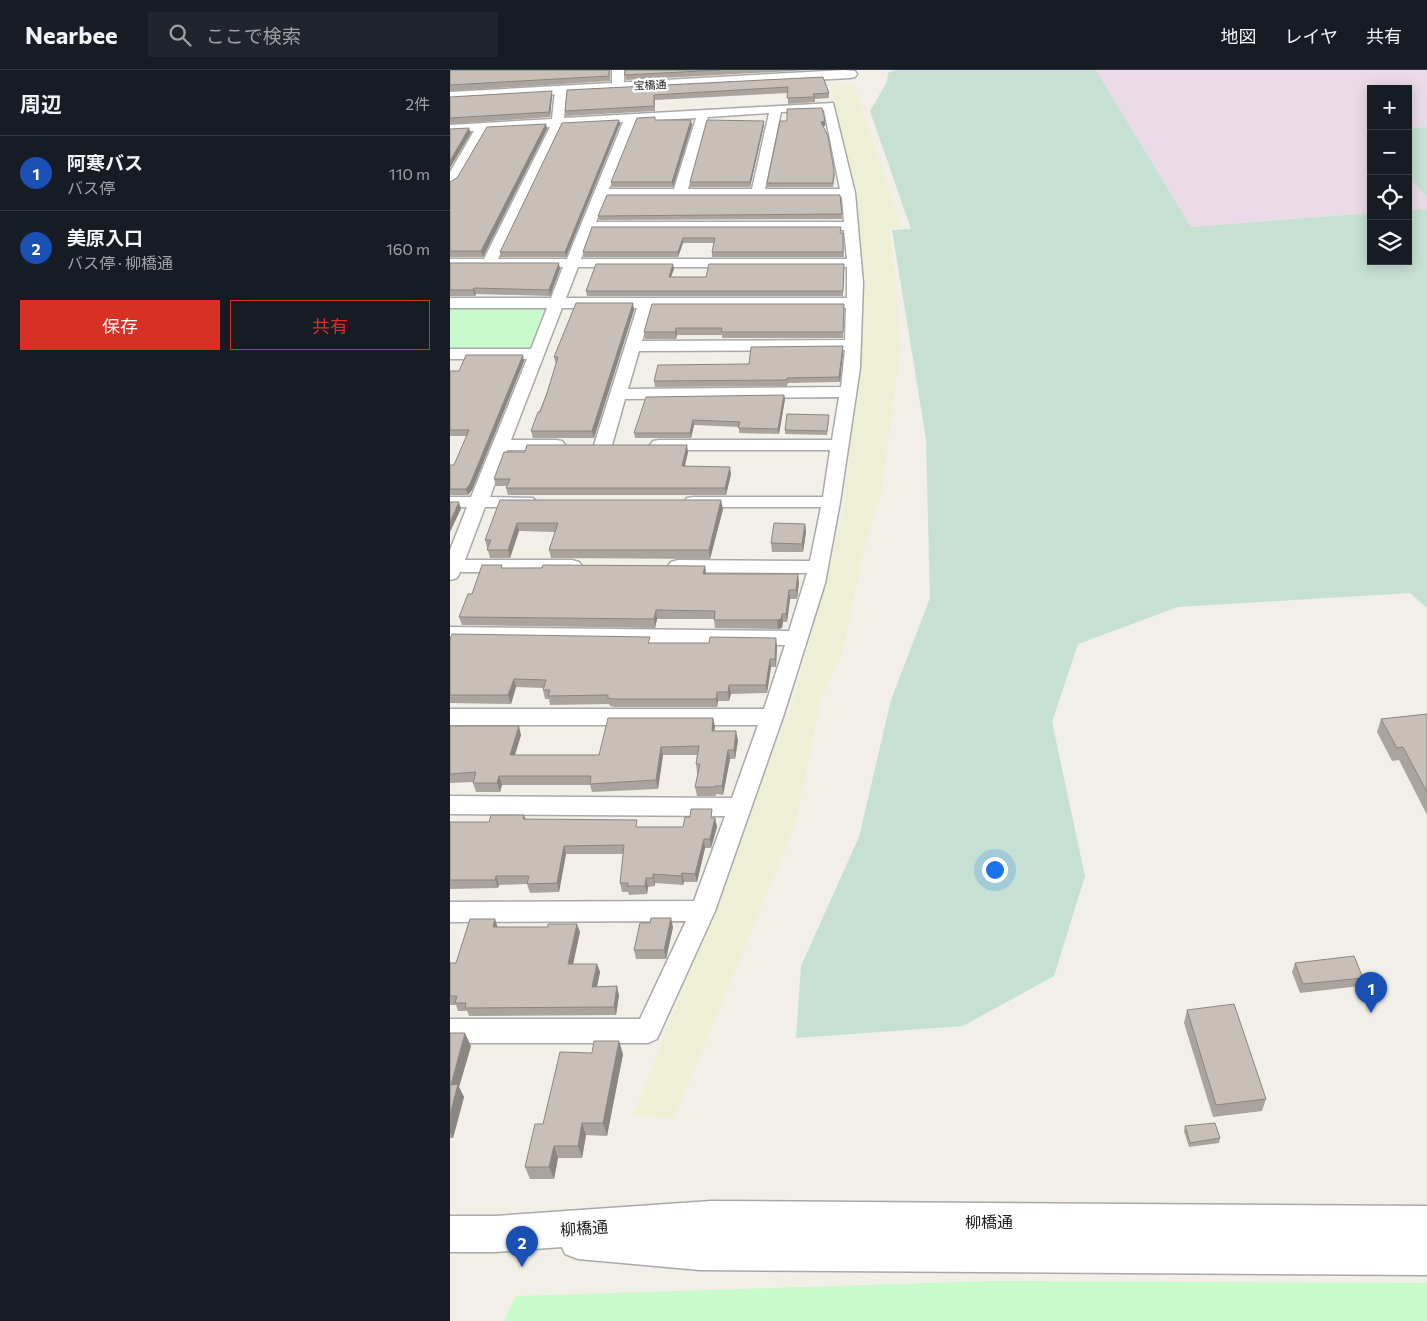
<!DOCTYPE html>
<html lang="ja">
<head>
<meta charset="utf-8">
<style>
	body { margin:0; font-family:Commissioner,"Noto Sans JP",sans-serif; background:#20242c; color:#f1f3f6 }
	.controls { position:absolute; right:15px; top:15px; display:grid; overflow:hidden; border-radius:0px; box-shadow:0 2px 12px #0003 }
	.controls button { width:45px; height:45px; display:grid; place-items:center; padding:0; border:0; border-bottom:1px solid #363941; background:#171b24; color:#f1f3f6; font:25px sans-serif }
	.you { position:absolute; left:544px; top:799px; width:18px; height:18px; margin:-12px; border:4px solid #fff; border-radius:50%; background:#1a73e8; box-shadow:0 0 0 8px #1a73e833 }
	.badge { display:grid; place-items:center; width:32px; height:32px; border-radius:50%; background:#d93025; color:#fff; font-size:16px; font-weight:700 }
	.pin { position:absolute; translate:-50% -41px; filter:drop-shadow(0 1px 2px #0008) }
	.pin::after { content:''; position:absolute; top:26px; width:18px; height:15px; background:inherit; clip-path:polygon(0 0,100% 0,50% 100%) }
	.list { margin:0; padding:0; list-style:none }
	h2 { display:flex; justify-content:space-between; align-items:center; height:65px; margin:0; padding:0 20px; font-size:21px }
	h2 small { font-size:16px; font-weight:400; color:#9ea1a6 }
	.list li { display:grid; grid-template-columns:32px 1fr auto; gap:15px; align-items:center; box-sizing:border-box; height:75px; padding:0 20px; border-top:1px solid #363941 }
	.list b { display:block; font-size:19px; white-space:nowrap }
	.list p { margin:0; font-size:16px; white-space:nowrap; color:#9ea1a6 }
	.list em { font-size:16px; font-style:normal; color:#9ea1a6 }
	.actions { display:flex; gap:10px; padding:15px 20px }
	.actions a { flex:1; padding:11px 0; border:1px solid #d93025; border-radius:0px; text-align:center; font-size:18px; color:#d93025 }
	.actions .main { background:#d93025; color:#fff }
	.icon { flex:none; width:28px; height:28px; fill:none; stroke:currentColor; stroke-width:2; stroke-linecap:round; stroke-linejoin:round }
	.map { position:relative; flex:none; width:977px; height:1251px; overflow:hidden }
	header { display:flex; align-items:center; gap:30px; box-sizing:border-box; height:70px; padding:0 25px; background:#171b24; border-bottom:1px solid #363941 }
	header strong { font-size:24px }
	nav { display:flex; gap:28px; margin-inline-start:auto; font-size:18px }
	.search { width:350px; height:45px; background:#20242c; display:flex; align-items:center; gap:12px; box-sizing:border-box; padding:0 18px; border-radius:0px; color:#9ea1a6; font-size:19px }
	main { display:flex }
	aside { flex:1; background:#171b24 }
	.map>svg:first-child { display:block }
	.industrial { fill:#ebdbe8 }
	.farmland { fill:#eef0d5 }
	.wetland { fill:#c6e0d4 }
	.park { fill:#c8facc }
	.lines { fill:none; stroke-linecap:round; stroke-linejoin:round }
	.minor-casing { stroke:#a9a9a9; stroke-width:3 }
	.tertiary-casing { stroke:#a9a9a9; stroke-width:3 }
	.minor { fill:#fff; fill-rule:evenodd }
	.tertiary { fill:#fff; fill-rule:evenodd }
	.wall { fill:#aba49e }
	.shaded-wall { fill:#8b8681 }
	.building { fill:#c7bfb8; stroke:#8b8681 }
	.labels { text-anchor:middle; stroke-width:4.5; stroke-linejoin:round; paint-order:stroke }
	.far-street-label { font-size:11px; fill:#222; stroke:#fff }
	.near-street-label { font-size:16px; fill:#222; stroke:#fff }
</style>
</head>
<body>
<header>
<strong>Nearbee</strong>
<div class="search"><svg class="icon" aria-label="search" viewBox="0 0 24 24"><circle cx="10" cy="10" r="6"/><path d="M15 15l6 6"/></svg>ここで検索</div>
<nav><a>地図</a><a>レイヤ</a><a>共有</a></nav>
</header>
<main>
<aside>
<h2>周辺<small>2件</small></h2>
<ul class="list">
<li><span class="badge" style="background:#1a4fb4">1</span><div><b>阿寒バス</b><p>バス停</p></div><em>110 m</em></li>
<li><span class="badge" style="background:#1a4fb4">2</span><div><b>美原入口</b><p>バス停 · 柳橋通</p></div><em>160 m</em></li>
</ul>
<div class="actions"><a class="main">保存</a><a>共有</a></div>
</aside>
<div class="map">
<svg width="977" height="1251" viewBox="0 0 977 1251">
	<rect width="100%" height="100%" fill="#f2efe9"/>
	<!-- industrial -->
	<g class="industrial">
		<polygon points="646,0 977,0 977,57 958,58 958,19 921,19 921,61 919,62 921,64 921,143 741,157"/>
		<polygon points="958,106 977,127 977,139 958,140"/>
	</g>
	<!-- farmland -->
	<polygon class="farmland" points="404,15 451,156 439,158 446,211 450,283 431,425 415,476 392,585 371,628 345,756 224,1049 184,1045 344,628 393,444 413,247 408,136 380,16"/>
	<!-- wetland -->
	<g class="wetland">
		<polygon points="445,0 646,0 741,157 921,143 921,191 958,191 958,140 977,139 977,538 960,523 728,537 628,574 602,652 635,806 604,906 513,956 346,968 351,896 409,767 441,630 480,528 476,369 442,160 461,159 420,41 437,12 438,3"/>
		<polygon points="977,57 977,127 958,106 958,58"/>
	</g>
	<!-- park -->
	<g class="park">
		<polygon points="0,237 96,237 80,278 0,279"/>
		<polygon points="542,1211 977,1213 977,1251 54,1251 66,1226"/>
	</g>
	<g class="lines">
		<!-- minor casing -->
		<g class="minor-casing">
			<g id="minor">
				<polygon points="162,0 174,0 174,17 172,19 164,19 162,17"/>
				<path d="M111 16 117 20 114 48 383 33 405 123 413 213 410 298 390 432 375 513 333 647 265 841 207 969 198 973H0V949H190L236 851 0 852V832L244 831 275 746 0 744V726L282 728 308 655H0V639H314L335 575 0 571V557L339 561 357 503 228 502 221 500 218 496 221 492 228 490 360 491 371 437H243L237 436 234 432 237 428 243 427H373L380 380H209L203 379 200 375 203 371 209 370H382L389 327 175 329 162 375 159 379 153 380 147 379 144 375 187 238H112L61 370H106L112 371 115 375 112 379 106 380H57L40 427 83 428 86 432 83 436 77 437H35L15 490H122L129 492 132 496 129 500 122 502H10L7 508 0 510V480L17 437H0V427H21L77 289H0V279H81L97 238H0V228H101L113 197H0V189H34L100 57 37 60 7 113 0 117V102L24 61 0 63V55L102 49 105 20ZM374 40 390 119H315L331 42ZM319 43 302 119H238L258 47ZM246 48 224 119H159L186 51ZM173 52 117 189H48L112 56ZM156 127H392L394 152H146ZM142 160H394L397 189H131ZM128 197H397V228H116ZM202 238H396L395 270 192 271ZM395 280 391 317 178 319 189 281Z"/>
			</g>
		</g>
		<!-- tertiary casing -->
		<g class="tertiary-casing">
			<g id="tertiary">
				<polygon points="395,0 405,1 407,4 405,7 400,8 0,30 0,22"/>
				<polygon points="261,1131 977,1136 977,1205 250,1200 128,1189 115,1184 112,1177 45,1182 0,1182 0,1146 45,1146"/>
			</g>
		</g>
		<!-- minor -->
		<use href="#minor" class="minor"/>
		<!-- tertiary -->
		<use href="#tertiary" class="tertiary"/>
	</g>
	<!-- wall -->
	<g class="wall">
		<polygon points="0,0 160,0 160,11 0,21"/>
		<polygon points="175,0 361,0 176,10"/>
		<polygon points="373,7 379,23 379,28 365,29 365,32 338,34 338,23 205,30 205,41 116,46 115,41 117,20"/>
		<polygon points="102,26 100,47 0,54 0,27"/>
		<polygon points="169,50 170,54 116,187 51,187 50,182"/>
		<polygon points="375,51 375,56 373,56 385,105 383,117 317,117 317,113"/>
		<polygon points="96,54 97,59 33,187 0,187 0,112"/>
		<polygon points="242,55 223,117 162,117 161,112"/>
		<polygon points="314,55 300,117 240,117 240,112"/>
		<polygon points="390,125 392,149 149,150 148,146"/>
		<polygon points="142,157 393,163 394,187 262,187 262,182 264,173 233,173 228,187 134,187 133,182"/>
		<polygon points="0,193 110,199 100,226 26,224 25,226 0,226"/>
		<polygon points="224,199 221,207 256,207 394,199 393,226 137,226 136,221"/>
		<polygon points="394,234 393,268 272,268 272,265 227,265 226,269 195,269 194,262"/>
		<polygon points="184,240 144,368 83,368 81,361 97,323 106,294 104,287"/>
		<polygon points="393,276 393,282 390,312 338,313 337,316 205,317 204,311"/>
		<polygon points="74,291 22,420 18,425 0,425 0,395 4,395 17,366 0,366 0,301 9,301"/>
		<polygon points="334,325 335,329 329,364 289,363 289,357 244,355 241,368 185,368 184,363"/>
		<polygon points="379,349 377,365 335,364 335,360"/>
		<polygon points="238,382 235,396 281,404 276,425 58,425 56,418 57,416 46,416 44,409"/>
		<polygon points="50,430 273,439 260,489 101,488 99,480 105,462 69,461 60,488 40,488 35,470"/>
		<polygon points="355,454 356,462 353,482 322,482 321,473"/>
		<polygon points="255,496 256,504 349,512 347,529 340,529 337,552 333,552 332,558 328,559 265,558 264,549 207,549 205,558 12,555 9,547 53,498"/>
		<polygon points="0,569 201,573 327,577 326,597 321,597 317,623 281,624 279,631 268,631 267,637 165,637 160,636 159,634 100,635 99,629 95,629 93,620 94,618 66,617 61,634 0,633"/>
		<polygon points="977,644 977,745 949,690 942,691 927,662 931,649"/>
		<polygon points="263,648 265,657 264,661 288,670 285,689 280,689 273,725 266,724 266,726 247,726 245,717 248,703 247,703 246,694 247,685 213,685 208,719 142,722 140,715 52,715 50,722 26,722 23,713 23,712 0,713 0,656 71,665 65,685 149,685"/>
		<polygon points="74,745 76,749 189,757 233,757 265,748 267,757 261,778 255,778 247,812 234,812 233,815 205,813 205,816 198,817 197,824 179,825 178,822 172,822 170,813 173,784 116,784 109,822 80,823 77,814 49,815 48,818 0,819 0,752 39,752"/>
		<polygon points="48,857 130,862 123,894 147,894 150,902 147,917 169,925 166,945 19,946 17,941 8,941 6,935 0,935 0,893 6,893"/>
		<polygon points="223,857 216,889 186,889 184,880"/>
		<polygon points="845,893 913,908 910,916 850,923 842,902"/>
		<polygon points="737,940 816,1029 812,1041 763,1047 734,953"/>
		<polygon points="0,963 21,976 9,1017 14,1027 3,1068 0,1068"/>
		<polygon points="173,984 157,1066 136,1065 132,1088 108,1088 104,1109 80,1109 75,1097 93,1054"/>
		<polygon points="735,1056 770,1068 769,1073 739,1077 734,1061"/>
	</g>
	<!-- shaded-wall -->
	<g class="shaded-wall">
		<polygon points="102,21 102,26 100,47 99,42"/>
		<polygon points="169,50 170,54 116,187 115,182"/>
		<polygon points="241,50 242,55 223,117 222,112"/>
		<polygon points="314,51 314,55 300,117 300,112"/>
		<polygon points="375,51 375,56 371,56 371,52"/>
		<polygon points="96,54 97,59 33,187 31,181"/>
		<polygon points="19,58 21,63 0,98 0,91"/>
		<polygon points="233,168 233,173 228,187 228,182"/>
		<polygon points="109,193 110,199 100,226 99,220"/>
		<polygon points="223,194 224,199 219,212 219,207"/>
		<polygon points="24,218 26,224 25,226 23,220"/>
		<polygon points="183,233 184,240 144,368 142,361"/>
		<polygon points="226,258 227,265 226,269 225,262"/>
		<polygon points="393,276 393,282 390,312 389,307"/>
		<polygon points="73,285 74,291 22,420 18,425 16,419"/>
		<polygon points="334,325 335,329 329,364 328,359"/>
		<polygon points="243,350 244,355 241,368 240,363"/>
		<polygon points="237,375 238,382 233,403 232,396"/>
		<polygon points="280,397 281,404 276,425 275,418"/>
		<polygon points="271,430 273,439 260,489 259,480"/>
		<polygon points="9,432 11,439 0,462 0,452"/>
		<polygon points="67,453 69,461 60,488 58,480"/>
		<polygon points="355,454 356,462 353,482 352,474"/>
		<polygon points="255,496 256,505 253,504"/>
		<polygon points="348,504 349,512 347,529 346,520"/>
		<polygon points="339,520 340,529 337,552 336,544"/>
		<polygon points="206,540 207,549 205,558 204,549"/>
		<polygon points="332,544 333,552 332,558 328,559 327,550"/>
		<polygon points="326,568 327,577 326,597 325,589"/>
		<polygon points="320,589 321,597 317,623 316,615"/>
		<polygon points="64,609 66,617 61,634 58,625"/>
		<polygon points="279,615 281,624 279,631 278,622"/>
		<polygon points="267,622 268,631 267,637 266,629"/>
		<polygon points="263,648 265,657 263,670 262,661"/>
		<polygon points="69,656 71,665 62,694 60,685"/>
		<polygon points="286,661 288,670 285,689 284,680"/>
		<polygon points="211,677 213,685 208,719 206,710"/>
		<polygon points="278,680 280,689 273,725 272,716"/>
		<polygon points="49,706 52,715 50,722 47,713"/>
		<polygon points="265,748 267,757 261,778 260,769"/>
		<polygon points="254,769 255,778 247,812 245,804"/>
		<polygon points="114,776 116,784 109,822 107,813"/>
		<polygon points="232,803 234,812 233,815 231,806"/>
		<polygon points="203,804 205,813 205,816 203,808"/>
		<polygon points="46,806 49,815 48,818 45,810"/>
		<polygon points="196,808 198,817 197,824 195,816"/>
		<polygon points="221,848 223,857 216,889 214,880"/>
		<polygon points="45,849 48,858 43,857"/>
		<polygon points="127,854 130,862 121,903 118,894"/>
		<polygon points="147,894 150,902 145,925 142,917"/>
		<polygon points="167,916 169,925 166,945 164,937"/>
		<polygon points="15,963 21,976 9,1017 14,1027 3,1068 0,1062 1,1015"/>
		<polygon points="169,971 173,984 157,1066 153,1053"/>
		<polygon points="132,1053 136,1065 132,1088 128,1076"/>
		<polygon points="104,1076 108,1088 104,1109 99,1097"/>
	</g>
	<!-- building -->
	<g class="building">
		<polygon points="0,0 159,0 159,6 0,15"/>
		<polygon points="175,0 270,0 175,5"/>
		<polygon points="373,7 379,23 363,24 365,27 337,28 338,17 204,25 204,36 115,41 117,20"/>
		<polygon points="102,21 99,42 0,48 0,27"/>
		<polygon points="372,38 375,51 371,52 378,66 384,100 383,113 317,113 330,51 337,51 337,39"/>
		<polygon points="205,47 205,50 241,50 222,112 161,112 187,48"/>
		<polygon points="169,50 115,182 50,182 112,53"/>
		<polygon points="257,50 314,51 300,112 240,112"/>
		<polygon points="96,54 31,181 0,181 0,112 7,108 37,57"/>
		<polygon points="19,58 0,91 0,59"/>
		<polygon points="157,125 390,125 392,144 148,146"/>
		<polygon points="142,157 391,157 390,163 393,163 393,182 262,182 265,168 233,168 228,182 133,182"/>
		<polygon points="0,193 109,193 99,220 24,218 23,220 0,220"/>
		<polygon points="146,194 223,194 219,207 256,207 259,194 394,194 393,221 136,221"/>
		<polygon points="126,233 183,233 142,361 81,361 88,342 90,342 97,323 108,287 104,287"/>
		<polygon points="202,234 394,234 393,262 271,262 272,258 226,258 225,262 194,262"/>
		<polygon points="393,276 389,307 337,308 337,310 204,311 208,295 299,294 301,277"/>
		<polygon points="16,285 73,285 20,414 16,419 0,419 0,395 4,395 19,360 0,360 0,301 9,301"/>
		<polygon points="334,325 328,359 288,358 290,352 243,350 240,363 184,363 196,327"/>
		<polygon points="337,344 379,345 377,361 335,360"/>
		<polygon points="77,375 237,375 232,396 280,397 275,418 56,418 60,409 44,409 54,382 75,382"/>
		<polygon points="50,430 271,430 259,480 99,480 108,453 67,453 58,480 37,480 41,470 35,470"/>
		<polygon points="0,432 9,432 0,452"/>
		<polygon points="324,453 355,454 352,474 321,473"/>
		<polygon points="32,495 52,495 51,498 92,498 93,495 255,496 253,504 348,504 346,520 339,520 336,544 332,544 331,549 327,550 264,550 265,541 206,540 204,549 9,547 18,524 22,524"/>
		<polygon points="2,564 200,567 198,573 259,573 260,567 326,568 325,589 320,589 316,615 279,615 278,622 267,622 266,629 163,629 158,628 158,625 98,626 100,620 93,620 96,610 64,609 58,625 0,625 0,569"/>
		<polygon points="977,644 977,722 953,677 947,678 931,649"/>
		<polygon points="158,648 263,648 262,661 286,661 284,680 278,680 272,716 265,716 265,717 245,717 250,694 246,694 249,676 211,677 206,710 140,714 141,706 49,706 47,713 23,713 26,702 0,704 0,656 69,656 60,685 149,685"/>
		<polygon points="241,739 262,739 261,748 265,748 260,769 254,769 245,804 232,803 231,806 203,804 203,808 196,808 195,816 177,816 178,813 170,813 174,775 114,776 107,813 77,814 79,806 46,806 45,810 0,810 0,752 39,752 41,745 74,745 73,749 187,750 186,757 233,757 235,747 240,747"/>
		<polygon points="201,848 221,848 214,880 184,880 190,853 200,853"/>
		<polygon points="20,849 45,849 43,857 98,857 98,854 127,854 118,894 147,894 142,917 167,916 164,937 15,938 16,933 5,933 7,926 0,926 0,893 6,893"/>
		<polygon points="904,886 913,908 853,914 845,893"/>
		<polygon points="784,934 816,1029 766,1035 737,940"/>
		<polygon points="0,963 15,963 1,1015 8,1014 0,1045"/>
		<polygon points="144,971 169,971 153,1053 132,1053 128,1076 104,1076 99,1097 75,1097 85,1054 93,1054 110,982 142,983"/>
		<polygon points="765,1053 770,1068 740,1073 735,1056"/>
	</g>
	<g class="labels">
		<!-- far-street labels -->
		<g class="far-street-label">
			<text transform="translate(200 15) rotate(-3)" y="4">宝橋通</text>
		</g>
		<!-- near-street labels -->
		<g class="near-street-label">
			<text x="539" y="1158">柳橋通</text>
			<text transform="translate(134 1158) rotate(-4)" y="6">柳橋通</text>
		</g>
	</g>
</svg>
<div class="controls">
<button>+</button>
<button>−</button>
<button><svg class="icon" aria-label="locate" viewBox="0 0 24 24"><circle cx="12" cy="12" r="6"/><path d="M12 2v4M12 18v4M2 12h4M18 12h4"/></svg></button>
<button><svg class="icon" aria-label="layers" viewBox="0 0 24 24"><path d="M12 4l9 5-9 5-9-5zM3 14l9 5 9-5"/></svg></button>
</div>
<div class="you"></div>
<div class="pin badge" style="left:921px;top:943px;background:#1a4fb4">1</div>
<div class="pin badge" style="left:72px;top:1197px;background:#1a4fb4">2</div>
</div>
</main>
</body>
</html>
